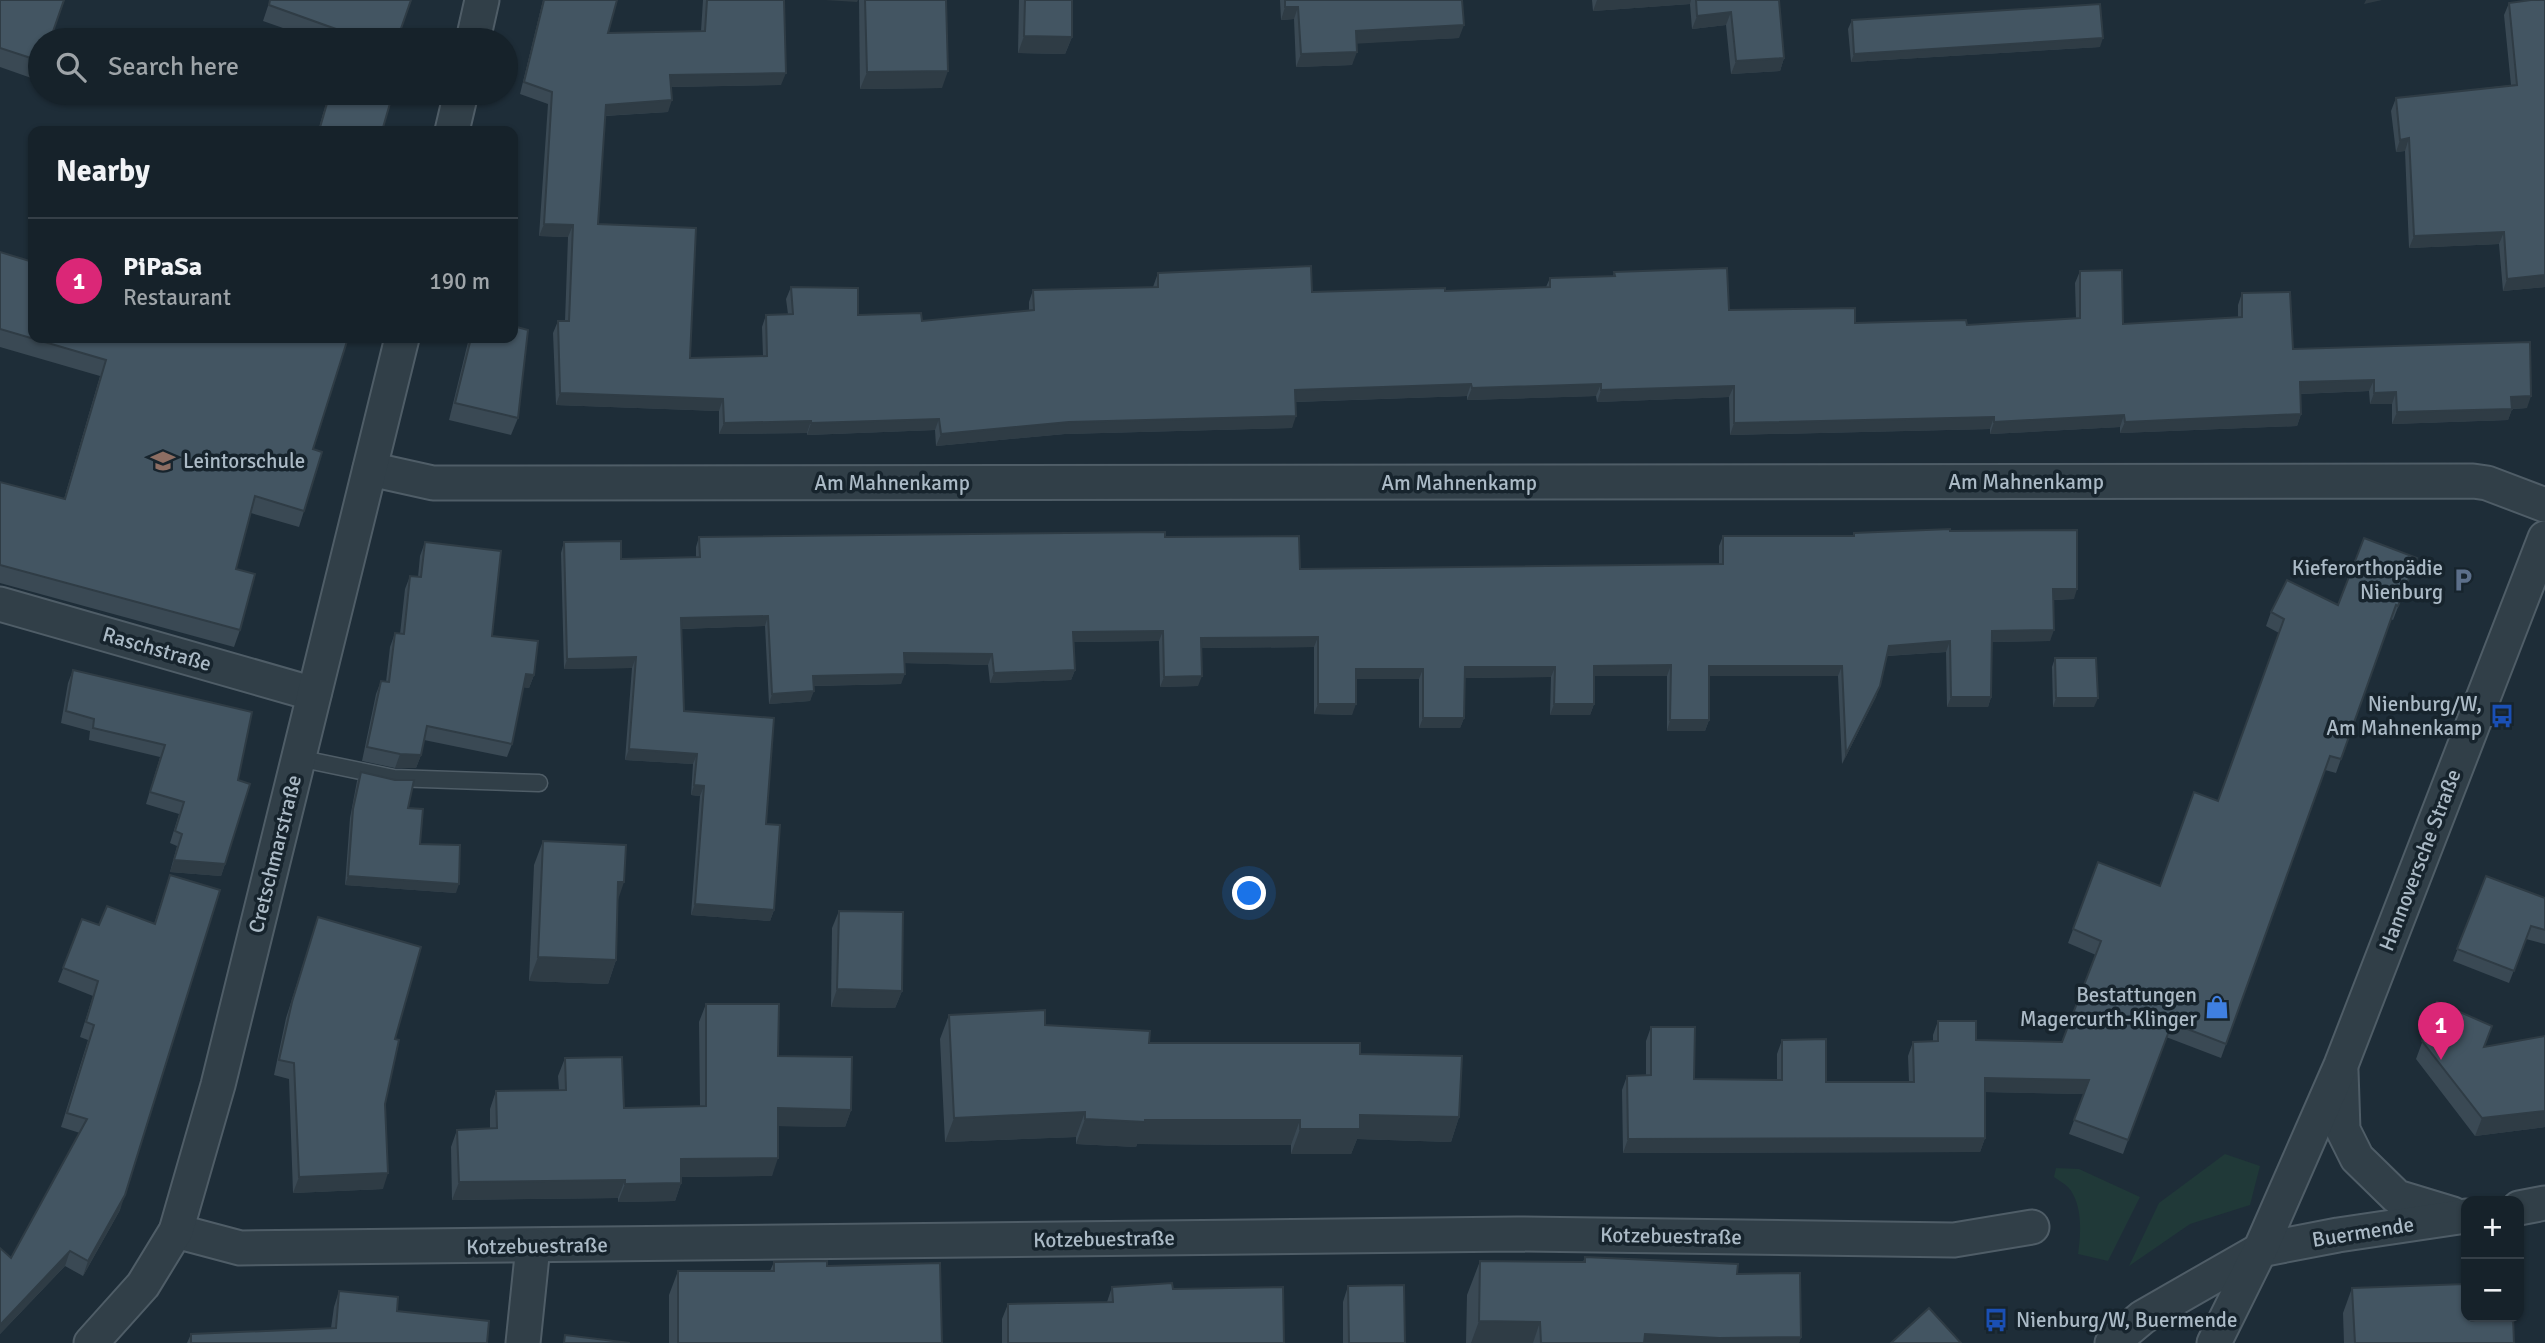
<!DOCTYPE html>
<html lang="en">
<head>
<meta charset="utf-8">
<style>
	body { margin:0; font-family:Signika,sans-serif; background:#232f36; color:#f1f3f6 }
	.controls { position:absolute; right:21px; bottom:21px; display:grid; overflow:hidden; border-radius:14px; box-shadow:0 2px 5px #0004 }
	.controls button { width:63px; height:63px; display:grid; place-items:center; padding:0; border:0; border-bottom:2px solid #353f47; background:#16222a; color:#f1f3f6; font:35px sans-serif }
	.you { position:absolute; left:1250px; top:894px; width:24px; height:24px; margin:-18px; border:5px solid #fff; border-radius:50%; background:#1a73e8; box-shadow:0 0 0 10px #1a73e833 }
	.badge { display:grid; place-items:center; width:46px; height:46px; border-radius:50%; background:#db2777; color:#fff; font-size:23px; font-weight:700 }
	.pin { position:absolute; translate:-50% -58px; filter:drop-shadow(0 2px 4px #0008) }
	.pin::after { content:''; position:absolute; top:37px; width:24px; height:21px; background:inherit; clip-path:polygon(0 0,100% 0,50% 100%) }
	.list { margin:0; padding:0; list-style:none }
	h2 { display:flex; justify-content:space-between; align-items:center; height:91px; margin:0; padding:0 28px; font-size:30px }
	h2 small { font-size:23px; font-weight:400; color:#9ea4a8 }
	.list li { display:grid; grid-template-columns:46px 1fr auto; gap:21px; align-items:center; box-sizing:border-box; height:126px; padding:0 28px; border-top:2px solid #353f47 }
	.list b { display:block; font-size:26px; white-space:nowrap }
	.list p { margin:0; font-size:23px; white-space:nowrap; color:#9ea4a8 }
	.list em { font-size:23px; font-style:normal; color:#9ea4a8 }
	.icon { flex:none; width:38px; height:38px; fill:none; stroke:currentColor; stroke-width:2; stroke-linecap:round; stroke-linejoin:round }
	.map { position:relative; flex:none; width:2545px; height:1343px; overflow:hidden }
	.search { position:absolute; background:#16222a; box-shadow:0 2px 5px #0004; left:28px; top:28px; width:490px; height:77px; display:flex; align-items:center; gap:18px; box-sizing:border-box; padding:0 24px; border-radius:38px; color:#9ea4a8; font-size:26px }
	.panel { position:absolute; background:#16222a; box-shadow:0 2px 5px #0004; left:28px; top:126px; width:490px; height:217px; border-radius:14px }
	.map>svg:first-child { display:block }
	.green { fill:#203938 }
	.lines { fill:none; stroke-linecap:round; stroke-linejoin:round }
	.service-casing { stroke:#4f5d67; stroke-width:19 }
	.minor-casing { stroke:#4f5d67; stroke-width:37 }
	.service { stroke:#313f48; stroke-width:16 }
	.minor { stroke:#313f48; stroke-width:33 }
	.wall { fill:#3a4954 }
	.shaded-wall { fill:#2f3c45 }
	.building { fill:#435562; stroke:#2f3c45; stroke-width:2 }
	.labels { text-anchor:middle; stroke-width:7; stroke-linejoin:round; paint-order:stroke }
	.poi-label { font-size:21px; fill:#abbac6; stroke:#17242d; text-anchor:end }
	.street-label { font-size:21px; fill:#abbac6; stroke:#17242d }
</style>
</head>
<body>
<div class="map">
<svg width="2545" height="1343" viewBox="0 0 2545 1343">
	<rect width="100%" height="100%" fill="#1e2d38"/>
	<!-- green -->
	<g class="green">
		<polygon points="2225,1154 2260,1166 2250,1205 2190,1224 2129,1266 2159,1203"/>
		<path d="M2056 1168 2079 1169 2140 1197 2108 1261 2078 1254C2081 1234 2083 1204 2068 1187 2064 1183 2058 1180 2054 1177Z"/>
	</g>
	<g class="lines">
		<!-- service casing -->
		<g class="service-casing">
			<polyline id="service" points="298,758 394,778 539,783"/>
		</g>
		<!-- minor casing -->
		<g class="minor-casing">
			<g id="minor">
				<polyline points="473,40 482,0"/>
				<polyline points="452,131 461,93"/>
				<polyline points="370,469 433,483 2473,481 2487,483 2545,505"/>
				<polyline points="0,604 314,694"/>
				<polyline points="2341,1071 2343,1130 2357,1158 2397,1197 2453,1214"/>
				<polyline points="2519,1208 2545,1203"/>
				<polyline points="176,1231 240,1248 1517,1234 1954,1240 2032,1227"/>
				<polyline points="91,1343 143,1285 176,1231 218,1085 402,338"/>
				<polyline points="523,1343 533,1246"/>
				<polyline points="2112,1343 2143,1317 2260,1250 2338,1235 2466,1216"/>
				<polyline points="2214,1343 2260,1250 2341,1065 2545,538"/>
			</g>
		</g>
		<!-- service -->
		<use href="#service" class="service"/>
		<!-- minor -->
		<use href="#minor" class="minor"/>
	</g>
	<!-- wall -->
	<g class="wall">
		<polygon points="0,0 40,40 40,70 37,80 0,67"/>
		<polygon points="270,0 397,40 317,40 263,21"/>
		<polygon points="543,0 617,0 608,33 701,31 703,0 784,0 781,85 671,87 668,112 605,116 598,224 690,358 763,356 762,327 766,315 788,314 786,299 791,287 858,315 922,321 1029,311 1029,302 1033,290 1153,287 1158,273 1312,292 1445,291 1546,287 1550,278 1613,276 1614,272 1729,310 1855,323 1967,325 2076,318 2075,283 2080,271 2123,324 2238,317 2238,305 2242,293 2293,349 2527,408 2512,409 2508,420 2392,424 2392,404 2370,404 2369,391 2300,394 2301,414 2297,426 2120,433 2120,427 1990,434 1990,429 1730,435 1729,397 1597,402 1596,396 1467,400 1467,396 1296,402 1292,428 1065,434 936,446 935,430 807,435 807,433 719,434 719,411 556,405 553,333 558,321 565,321 568,237 539,236 548,104 520,94"/>
		<polygon points="859,0 946,0 942,88 860,89"/>
		<polygon points="1019,0 1072,0 1072,37 1065,54 1018,53"/>
		<polygon points="1280,0 1462,0 1459,38 1356,43 1352,65 1296,67 1294,19 1281,20"/>
		<polygon points="1592,0 1779,0 1784,58 1780,71 1731,74 1726,25 1692,29 1690,4 1593,11"/>
		<polygon points="2524,0 2545,0 2545,287 2503,291 2499,244 2409,248 2405,151 2396,152 2391,111 2396,98 2511,85 2504,15 2509,3 2524,2"/>
		<polygon points="1852,20 2100,47 1851,62 1848,29"/>
		<polygon points="329,93 393,93 382,131 318,131"/>
		<polygon points="0,252 33,338 348,338 313,449 304,511 299,527 251,513 236,569 240,630 234,647 0,583 0,482 64,499 100,376 0,347"/>
		<polygon points="469,338 513,338 518,418 511,435 449,420"/>
		<polygon points="1950,531 2074,599 2053,600 2050,641 1992,642 1991,697 1988,707 1947,707 1946,652 1887,656 1876,697 1842,764 1838,676 1709,676 1709,720 1705,731 1667,731 1667,676 1594,676 1594,704 1590,715 1550,715 1551,677 1464,678 1464,718 1460,728 1419,728 1419,679 1356,679 1352,715 1314,714 1314,647 1201,648 1198,686 1160,687 1159,641 1074,642 1075,670 1071,680 990,683 988,665 904,663 901,684 814,686 810,701 769,704 765,626 681,629 684,711 766,824 774,910 770,921 691,915 700,796 691,795 693,764 625,760 632,668 564,669 561,553 564,542 621,559 696,557 696,547 699,537 1165,537 1300,569 1719,564 1719,546 1723,536 1853,536 1854,533"/>
		<polygon points="425,542 492,636 534,675 529,688 523,687 512,744 507,757 424,740 421,755 416,768 395,768 362,761 376,694 381,681 386,682 390,647 395,633 400,634 405,589 410,576 418,577 420,556"/>
		<polygon points="2417,558 2393,620 2391,619 2336,773 2325,770 2221,1058 2166,1037 2123,1154 2069,1134 2084,1094 1985,1092 1985,1138 1980,1152 1623,1153 1622,1090 1627,1076 1646,1075 1646,1041 1651,1027 1694,1079 1777,1080 1777,1054 1782,1040 1826,1082 1909,1082 1908,1056 1913,1042 1933,1041 1933,1035 1938,1021 1976,1040 2062,1042 2096,955 2068,943 2098,862 2160,886 2218,801 2279,633 2266,626 2271,612 2338,605"/>
		<polygon points="2055,658 2094,707 2053,707 2052,667"/>
		<polygon points="73,670 238,780 225,864 221,876 170,872 177,846 170,843 179,814 146,804 160,757 89,740 90,731 61,723 68,683"/>
		<polygon points="361,772 395,780 408,808 420,844 456,893 345,885 350,818 357,781"/>
		<polygon points="543,841 618,899 616,960 608,984 529,981 534,865"/>
		<polygon points="170,875 120,1210 83,1276 65,1266 0,1334 0,1248 11,1258 80,1133 61,1127 88,1040 80,1037 93,996 58,982 82,919 99,925 154,924"/>
		<polygon points="2486,876 2545,898 2545,944 2526,939 2509,983 2453,961"/>
		<polygon points="839,911 902,991 895,1008 831,1007 832,928"/>
		<polygon points="318,917 395,1039 385,1104 383,1189 293,1193 289,1079 274,1075 286,1018"/>
		<polygon points="2437,1002 2485,1047 2545,1036 2545,1127 2475,1136 2416,1059"/>
		<polygon points="706,1004 851,1110 845,1127 778,1126 772,1176 681,1177 681,1183 675,1201 618,1202 618,1198 452,1200 451,1147 457,1130 490,1129 490,1109 496,1091 559,1090 558,1076 565,1058 624,1108 700,1106 699,1022"/>
		<polygon points="949,1015 1045,1025 1149,1043 1360,1054 1459,1117 1451,1142 1357,1139 1351,1154 1291,1154 1291,1145 1137,1144 1136,1147 1076,1144 1076,1137 945,1142 940,1039"/>
		<polygon points="1585,1257 1737,1274 1801,1337 1799,1343 1466,1343 1467,1295 1480,1261 1583,1262"/>
		<polygon points="774,1262 827,1266 942,1343 669,1343 669,1295 678,1271 770,1271"/>
		<polygon points="1348,1286 1405,1343 1343,1343 1343,1302"/>
		<polygon points="1112,1287 1173,1289 1284,1343 1002,1343 1002,1319 1008,1304 1107,1302"/>
		<polygon points="2352,1288 2514,1343 2344,1343 2343,1313"/>
		<polygon points="339,1291 487,1343 187,1343 191,1334 331,1328 334,1307"/>
	</g>
	<!-- shaded-wall -->
	<g class="shaded-wall">
		<polygon points="825,0 858,0 857,2"/>
		<polygon points="1597,0 1691,0 1690,4 1593,11"/>
		<polygon points="2366,0 2382,0 2364,4"/>
		<polygon points="1285,7 1298,7 1294,19 1281,20"/>
		<polygon points="1731,12 1726,25 1692,29 1697,16"/>
		<polygon points="1464,25 1459,38 1351,44 1356,31"/>
		<polygon points="1024,36 1072,37 1065,54 1018,53"/>
		<polygon points="2103,38 2100,47 1851,62 1854,54"/>
		<polygon points="1357,52 1352,65 1296,67 1301,54"/>
		<polygon points="1784,58 1780,71 1731,74 1736,61"/>
		<polygon points="948,71 942,88 860,89 867,72"/>
		<polygon points="786,73 781,85 666,87 670,75"/>
		<polygon points="672,100 668,112 601,116 606,105"/>
		<polygon points="2409,138 2405,151 2396,152 2400,140"/>
		<polygon points="544,224 573,225 568,237 539,236"/>
		<polygon points="2504,232 2499,244 2409,248 2414,236"/>
		<polygon points="2545,275 2545,287 2503,291 2507,279"/>
		<polygon points="2374,380 2369,391 2296,394 2300,382"/>
		<polygon points="1471,384 1467,396 1291,402 1295,390"/>
		<polygon points="1601,384 1596,396 1467,400 1472,388"/>
		<polygon points="1734,386 1729,397 1597,402 1601,390"/>
		<polygon points="2396,392 2392,404 2370,404 2374,393"/>
		<polygon points="560,393 723,399 719,411 556,405"/>
		<polygon points="2531,396 2527,408 2512,409 2508,420 2392,424 2397,412 2511,397"/>
		<polygon points="2301,414 2297,426 2120,433 2125,422"/>
		<polygon points="2124,415 2120,427 1990,434 1994,422"/>
		<polygon points="1296,416 1292,428 1065,434 936,446 941,434 1069,422"/>
		<polygon points="1994,417 1990,429 1730,435 1734,423"/>
		<polygon points="939,419 935,430 807,435 811,423"/>
		<polygon points="811,421 807,433 719,434 724,423"/>
		<polygon points="2053,589 2077,589 2074,599 2050,600"/>
		<polygon points="768,616 765,626 677,629 681,618"/>
		<polygon points="2054,630 2050,641 1988,642 1992,631"/>
		<polygon points="1163,631 1159,641 1070,642 1073,632"/>
		<polygon points="1318,637 1314,647 1197,648 1201,638"/>
		<polygon points="1950,641 1946,652 1885,656 1889,646"/>
		<polygon points="904,653 992,654 988,665 900,663"/>
		<polygon points="636,657 632,668 564,669 567,659"/>
		<polygon points="1671,665 1667,676 1590,676 1594,666"/>
		<polygon points="1709,666 1842,666 1838,676 1705,676"/>
		<polygon points="1465,667 1555,667 1551,677 1461,678"/>
		<polygon points="1356,669 1423,669 1419,679 1352,679"/>
		<polygon points="1075,670 1071,680 990,683 994,673"/>
		<polygon points="526,674 534,675 529,688 521,687"/>
		<polygon points="905,674 901,684 809,686 813,676"/>
		<polygon points="1202,676 1198,686 1160,687 1164,677"/>
		<polygon points="1880,686 1876,697 1842,764 1846,754"/>
		<polygon points="814,691 810,701 769,704 772,694"/>
		<polygon points="1951,697 1991,697 1988,707 1947,707"/>
		<polygon points="2056,698 2098,698 2094,707 2053,707"/>
		<polygon points="1318,704 1356,704 1352,715 1314,714"/>
		<polygon points="1554,704 1594,704 1590,715 1550,715"/>
		<polygon points="1423,718 1464,718 1460,728 1419,728"/>
		<polygon points="1670,720 1709,720 1705,731 1667,731"/>
		<polygon points="629,749 697,754 693,764 625,760"/>
		<polygon points="400,754 421,755 416,768 395,768"/>
		<polygon points="694,785 704,786 700,796 691,795"/>
		<polygon points="174,860 225,864 221,876 170,872"/>
		<polygon points="348,876 459,884 456,893 345,885"/>
		<polygon points="618,882 624,882 616,906"/>
		<polygon points="695,904 774,910 770,921 691,915"/>
		<polygon points="538,957 616,960 608,984 529,981"/>
		<polygon points="837,989 902,991 895,1008 831,1007"/>
		<polygon points="1985,1078 2089,1080 2084,1094 1980,1092"/>
		<polygon points="778,1108 851,1110 845,1127 772,1126"/>
		<polygon points="2545,1111 2545,1127 2475,1136 2482,1118"/>
		<polygon points="1085,1112 1076,1137 945,1142 954,1118"/>
		<polygon points="1360,1115 1459,1117 1451,1142 1357,1139 1351,1154 1291,1154 1300,1129"/>
		<polygon points="1085,1119 1145,1120 1300,1120 1291,1145 1137,1144 1136,1147 1076,1144"/>
		<polygon points="1985,1138 1980,1152 1623,1153 1628,1139"/>
		<polygon points="778,1158 772,1176 674,1177 681,1159"/>
		<polygon points="388,1173 383,1189 293,1193 299,1177"/>
		<polygon points="625,1180 618,1198 452,1200 459,1182"/>
		<polygon points="681,1183 675,1201 618,1202 625,1184"/>
		<polygon points="125,1195 120,1210 83,1276 88,1261"/>
		<polygon points="70,1251 65,1266 0,1334 0,1325"/>
		<polygon points="1479,1321 1540,1322 1533,1343 1471,1343"/>
		<polygon points="1645,1334 1801,1337 1799,1343 1641,1343"/>
	</g>
	<!-- building -->
	<g class="building">
		<polygon points="0,0 64,0 50,40 40,40 40,61 0,48"/>
		<polygon points="270,0 411,0 397,40 345,40 347,33 269,5"/>
		<polygon points="544,0 617,0 608,33 705,31 707,0 784,0 786,73 670,75 672,100 606,105 598,224 696,228 690,358 767,356 766,315 793,314 791,287 858,288 858,315 921,313 922,321 1034,310 1033,290 1158,287 1158,273 1311,266 1312,292 1445,288 1445,291 1550,287 1550,278 1615,276 1614,272 1727,268 1729,310 1855,308 1855,323 1966,320 1967,325 2080,318 2080,271 2122,270 2123,324 2242,317 2242,293 2290,292 2293,349 2530,342 2531,396 2511,397 2512,409 2397,412 2396,392 2374,393 2374,380 2300,382 2301,414 2125,422 2124,415 1994,422 1994,417 1734,423 1734,386 1601,390 1601,384 1472,388 1471,384 1295,390 1296,416 1069,422 941,434 939,419 811,423 811,421 724,423 723,399 560,393 558,321 569,321 573,225 544,224 552,92 524,82"/>
		<polygon points="865,0 946,0 948,71 867,72"/>
		<polygon points="1025,0 1072,0 1072,37 1024,36"/>
		<polygon points="1285,0 1462,0 1464,25 1356,31 1357,52 1301,54 1298,7 1285,7"/>
		<polygon points="1696,0 1779,0 1784,58 1736,61 1731,12 1697,16"/>
		<polygon points="2531,0 2545,0 2545,275 2507,279 2504,232 2414,236 2409,138 2400,140 2396,98 2517,85 2509,3"/>
		<polygon points="2100,4 2103,38 1854,54 1852,20"/>
		<polygon points="330,93 393,93 382,131 319,131"/>
		<polygon points="0,252 33,262 33,338 348,338 313,449 322,452 304,511 255,496 236,569 255,574 240,630 0,565 0,482 65,499 106,360 0,329"/>
		<polygon points="513,326 528,330 518,418 455,403 471,338 513,338"/>
		<polygon points="1950,529 1950,531 2077,530 2077,589 2053,589 2054,630 1992,631 1991,697 1951,697 1950,641 1889,646 1880,686 1846,754 1842,666 1709,666 1709,720 1670,720 1671,665 1594,666 1594,704 1554,704 1555,667 1465,667 1464,718 1423,718 1423,669 1356,669 1356,704 1318,704 1318,637 1201,638 1202,676 1164,677 1163,631 1073,632 1075,670 994,673 992,654 904,653 905,674 813,676 814,691 772,694 768,616 681,618 684,711 774,718 766,824 780,825 774,910 695,904 704,786 694,785 697,754 629,749 636,657 567,659 564,542 621,541 621,559 700,557 699,537 1165,532 1165,537 1299,536 1300,569 1723,564 1723,536 1854,536 1854,533"/>
		<polygon points="2364,538 2417,558 2398,606 2396,605 2341,759 2330,756 2226,1044 2172,1023 2128,1140 2074,1120 2089,1080 1985,1078 1985,1138 1628,1139 1627,1076 1651,1075 1651,1027 1695,1027 1694,1079 1782,1080 1782,1040 1826,1039 1826,1082 1914,1082 1913,1042 1938,1041 1938,1021 1976,1021 1976,1040 2062,1042 2101,941 2073,929 2098,862 2160,886 2194,792 2218,801 2284,619 2271,612 2287,580 2338,605"/>
		<polygon points="425,542 501,551 492,636 538,641 534,675 526,674 512,744 427,726 421,755 400,754 367,747 381,681 389,682 395,633 404,634 410,576 421,577"/>
		<polygon points="2055,658 2096,658 2098,698 2056,698"/>
		<polygon points="73,670 252,712 238,780 250,784 225,864 174,860 182,834 175,831 184,802 150,792 165,745 93,728 94,719 66,711"/>
		<polygon points="361,772 395,780 414,780 408,808 423,809 420,844 460,845 459,884 348,876 353,809"/>
		<polygon points="543,841 626,845 624,882 618,882 616,960 538,957"/>
		<polygon points="170,875 220,890 125,1195 88,1261 70,1251 0,1325 0,1248 11,1258 87,1119 67,1113 94,1025 86,1022 98,981 63,968 82,919 99,925 107,906 155,924"/>
		<polygon points="2486,876 2545,898 2545,930 2531,926 2514,971 2457,949"/>
		<polygon points="839,911 903,912 902,991 837,989"/>
		<polygon points="318,917 421,947 395,1039 399,1040 385,1104 388,1173 299,1177 294,1063 279,1060 292,1002"/>
		<polygon points="2437,1002 2492,1026 2484,1047 2545,1036 2545,1111 2482,1118 2422,1041"/>
		<polygon points="706,1004 779,1004 778,1056 852,1057 851,1110 778,1108 778,1158 681,1159 681,1183 625,1184 625,1180 459,1182 457,1130 497,1128 496,1091 566,1090 565,1058 622,1057 624,1108 706,1106"/>
		<polygon points="1045,1010 1045,1025 1150,1031 1149,1043 1360,1043 1360,1054 1462,1056 1459,1117 1360,1115 1360,1129 1300,1129 1300,1120 1145,1120 1145,1122 1085,1119 1085,1112 954,1118 949,1015"/>
		<polygon points="1585,1257 1738,1264 1737,1274 1800,1273 1801,1337 1719,1338 1645,1334 1644,1343 1541,1343 1540,1322 1479,1321 1480,1261 1585,1262"/>
		<polygon points="827,1261 827,1266 940,1263 942,1343 678,1343 678,1271 774,1271 774,1262"/>
		<polygon points="1172,1283 1173,1289 1283,1287 1284,1343 1008,1343 1008,1304 1113,1302 1112,1287"/>
		<polygon points="2466,1284 2466,1317 2513,1317 2514,1343 2355,1343 2352,1288"/>
		<polygon points="1404,1285 1405,1343 1349,1343 1348,1286"/>
		<polygon points="339,1291 398,1297 397,1311 489,1321 487,1343 191,1343 191,1334 336,1328"/>
		<polygon points="1929,1308 1961,1343 1891,1343"/>
		<polygon points="565,1335 630,1343 564,1343"/>
	</g>
	<!-- icons -->
	<defs>
		<g id="school-bare" transform="scale(1.89)"><path d="M0-5L7-2L0 1L-7-2ZM-4 1L0 2.5L4 1V4Q0 6-4 4Z" fill="#8d6e63" stroke="#17242d" stroke-width="2.5" paint-order="stroke"/></g>
		<g id="parking-bare" transform="scale(1.89)"><path d="M-3.5-5.5H1a3.5 3.5 0 0 1 0 7H-1V5.5H-3.5ZM-1-3.4V-.6H.8a1.4 1.4 0 0 0 0-2.8Z" fill="#5c6f8a" stroke="#17242d" stroke-width="2.5" paint-order="stroke"/></g>
		<g id="bus-bare" transform="scale(1.89)"><path d="M-5-6H5V4H4V6H2V4H-2V6H-4V4H-5ZM-3.5-4V0h7V-4ZM-3.5 1.2v1.5H-2V1.2ZM2 1.2v1.5H3.5V1.2Z" fill="#1a4fb4" stroke="#17242d" stroke-width="2.5" paint-order="stroke"/></g>
		<g id="shop-bare" transform="scale(1.89)"><path d="M-5-2.5h2.3a2.7 3.5 0 0 1 5.4 0H5L5.5 6h-11ZM-1.5-2.5h3a1.5 2.3 0 0 0-3 0Z" fill="#3f7fe0" stroke="#17242d" stroke-width="2.5" paint-order="stroke"/></g>
	</defs>
	<g fill-rule="evenodd">
		<use href="#school-bare" x="163" y="461"/>
		<use href="#parking-bare" x="2463" y="580"/>
		<use href="#bus-bare" x="2502" y="716"/>
		<use href="#shop-bare" x="2217" y="1007"/>
		<use href="#bus-bare" x="1996" y="1320"/>
	</g>
	<g class="labels">
		<!-- poi labels -->
		<g class="poi-label">
			<text x="183" y="468" text-anchor="start">Leintorschule</text>
			<text x="2443" y="575">Kieferorthopädie<tspan x="2443" dy="24">Nienburg</tspan></text>
			<text x="2482" y="711">Nienburg/W,<tspan x="2482" dy="24">Am Mahnenkamp</tspan></text>
			<text x="2197" y="1002">Bestattungen<tspan x="2197" dy="24">Magercurth-Klinger</tspan></text>
			<text x="2016" y="1327" text-anchor="start">Nienburg/W, Buermende</text>
		</g>
		<!-- street labels -->
		<g class="street-label">
			<text x="2026" y="489">Am Mahnenkamp</text>
			<text x="892" y="490">Am Mahnenkamp</text>
			<text x="1459" y="490">Am Mahnenkamp</text>
			<text transform="translate(157 649) rotate(16)" y="7">Raschstraße</text>
			<text transform="translate(275 854) rotate(-76)" y="7">Cretschmarstraße</text>
			<text transform="translate(2420 860) rotate(-69)" y="7">Hannoversche Straße</text>
			<text transform="translate(2363 1232) rotate(-9)" y="7">Buermende</text>
			<text transform="translate(1671 1236) rotate(1)" y="7">Kotzebuestraße</text>
			<text transform="translate(1104 1239) rotate(-1)" y="7">Kotzebuestraße</text>
			<text transform="translate(537 1246) rotate(-1)" y="7">Kotzebuestraße</text>
		</g>
	</g>
</svg>
<div class="controls">
<button>+</button>
<button>−</button>
</div>
<div class="you"></div>
<div class="pin badge" style="left:2441px;top:1060px">1</div>
<div class="search"><svg class="icon" aria-label="search" viewBox="0 0 24 24"><circle cx="10" cy="10" r="6"/><path d="M15 15l6 6"/></svg>Search here</div>
<section class="panel">
<h2>Nearby<small></small></h2>
<ul class="list">
<li><span class="badge">1</span><div><b>PiPaSa</b><p>Restaurant</p></div><em>190 m</em></li>
</ul>
</section>
</div>
</body>
</html>
